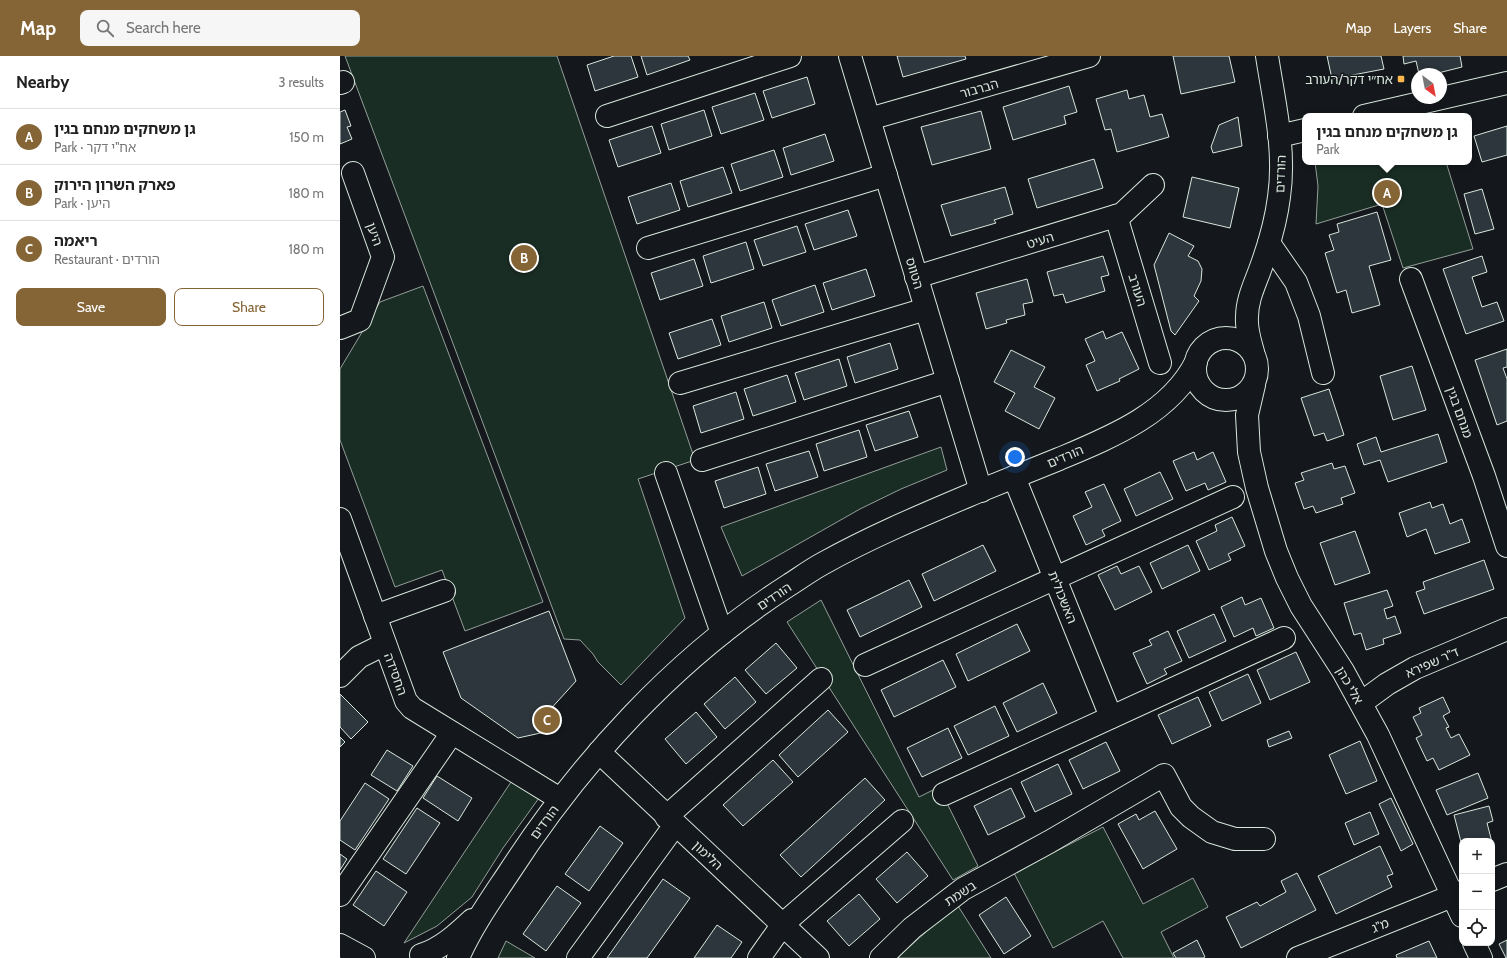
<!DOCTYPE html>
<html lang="en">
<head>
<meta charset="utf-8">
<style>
	body { margin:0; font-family:Cabin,"Noto Sans Hebrew",sans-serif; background:#f6f6f6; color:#222 }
	.controls { position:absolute; right:12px; bottom:12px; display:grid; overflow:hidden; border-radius:8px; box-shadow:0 2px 10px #0003 }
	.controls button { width:36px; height:36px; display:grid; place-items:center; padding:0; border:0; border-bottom:1px solid #e0e0e0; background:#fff; color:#222; font:20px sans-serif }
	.compass { position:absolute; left:1071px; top:12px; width:36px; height:36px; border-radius:50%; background:#fff; box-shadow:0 2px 10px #0003; rotate:148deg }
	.you { position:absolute; left:675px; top:401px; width:14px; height:14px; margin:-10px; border:3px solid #fff; border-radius:50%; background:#1a73e8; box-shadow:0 0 0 6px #1a73e833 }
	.badge { display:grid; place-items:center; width:26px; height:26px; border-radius:50%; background:#856535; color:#fff; font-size:13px; font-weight:700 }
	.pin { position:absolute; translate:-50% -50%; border:2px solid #fff; box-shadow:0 1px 4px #0006 }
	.popup { position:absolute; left:962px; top:57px; width:170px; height:52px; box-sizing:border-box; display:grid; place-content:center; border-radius:8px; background:#fff; filter:drop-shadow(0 1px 3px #0005); font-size:13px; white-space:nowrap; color:#767676 }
	.popup b { font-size:15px; color:#222 }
	.popup::after { content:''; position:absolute; left:50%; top:100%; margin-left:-8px; border:8px solid transparent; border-top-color:#fff }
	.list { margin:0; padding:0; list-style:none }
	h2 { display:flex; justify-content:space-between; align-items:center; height:52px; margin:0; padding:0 16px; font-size:17px }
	h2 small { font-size:13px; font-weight:400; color:#767676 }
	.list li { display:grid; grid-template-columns:26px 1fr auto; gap:12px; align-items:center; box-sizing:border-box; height:56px; padding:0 16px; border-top:1px solid #e0e0e0 }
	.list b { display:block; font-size:15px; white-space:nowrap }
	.list p { margin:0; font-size:13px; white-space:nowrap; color:#767676 }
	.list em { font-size:13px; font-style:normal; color:#767676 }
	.actions { display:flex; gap:8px; padding:12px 16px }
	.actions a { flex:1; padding:9px 0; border:1px solid #856535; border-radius:8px; text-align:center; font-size:14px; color:#856535 }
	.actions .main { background:#856535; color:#fff }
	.icon { flex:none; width:22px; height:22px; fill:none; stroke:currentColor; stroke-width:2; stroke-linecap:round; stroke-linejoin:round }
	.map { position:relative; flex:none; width:1167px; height:902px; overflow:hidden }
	header { display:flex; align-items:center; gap:24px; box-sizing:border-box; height:56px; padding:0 20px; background:#856535; color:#fff }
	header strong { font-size:19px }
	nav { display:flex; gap:22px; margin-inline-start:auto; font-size:14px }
	.search { width:280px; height:36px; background:#f6f6f6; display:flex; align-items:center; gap:10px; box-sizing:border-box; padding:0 14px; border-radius:8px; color:#767676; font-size:15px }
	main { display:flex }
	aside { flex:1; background:#fff }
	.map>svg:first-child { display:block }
	.green { fill:#1a2d24; stroke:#939e99 }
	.building { fill:#2c363c; stroke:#d8e6dc }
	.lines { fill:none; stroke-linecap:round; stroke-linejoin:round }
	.minor-casing { stroke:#d8e6dc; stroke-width:24 }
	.minor { stroke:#14181c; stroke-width:22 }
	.poi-dot { fill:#ffb74d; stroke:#14181c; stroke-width:1.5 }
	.labels { text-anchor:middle; stroke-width:3; stroke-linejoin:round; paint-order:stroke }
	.poi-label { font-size:13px; fill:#d8e6dc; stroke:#14181c; text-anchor:end }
	.street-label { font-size:13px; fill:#d8e6dc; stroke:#14181c }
</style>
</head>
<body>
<header>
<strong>Map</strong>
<div class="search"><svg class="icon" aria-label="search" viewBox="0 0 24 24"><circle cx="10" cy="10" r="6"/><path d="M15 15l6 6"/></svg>Search here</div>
<nav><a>Map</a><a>Layers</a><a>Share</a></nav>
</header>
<main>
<aside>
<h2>Nearby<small>3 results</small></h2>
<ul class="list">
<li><span class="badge">A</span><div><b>גן משחקים מנחם בגין</b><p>Park · אח&quot;י דקר</p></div><em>150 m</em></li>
<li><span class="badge">B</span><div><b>פארק השרון הירוק</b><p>Park · היען</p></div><em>180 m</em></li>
<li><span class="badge">C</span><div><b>ריאמה</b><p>Restaurant · הורדים</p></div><em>180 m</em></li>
</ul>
<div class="actions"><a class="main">Save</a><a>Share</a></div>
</aside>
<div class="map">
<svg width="1167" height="902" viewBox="0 0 1167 902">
	<rect width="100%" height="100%" fill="#14181c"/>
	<!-- green -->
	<g class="green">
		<polygon points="5,0 217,0 355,404 298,423 345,562 281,629 258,606 253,598 240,584 224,583"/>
		<polygon points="975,106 1106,106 1133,193 1063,212 1042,148 976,168 978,130"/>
		<polygon points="83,230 203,546 125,575 102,514 55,531 0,384 0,313 40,246"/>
		<polygon points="601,391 607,414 561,433 520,453 402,520 381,471"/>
		<polygon points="481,544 579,741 599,731 638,810 613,824 447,566"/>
		<polygon points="171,726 199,742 163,792 132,841 97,870 64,887"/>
		<polygon points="763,771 803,848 853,822 868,851 821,876 834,902 783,902 763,865 713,892 674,817"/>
		<polygon points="618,850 651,902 557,902 597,866"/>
		<polygon points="166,885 195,902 158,902"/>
	</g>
	<!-- building -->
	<g class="building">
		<polygon points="274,0 291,0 298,21 255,35 247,9"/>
		<polygon points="301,0 348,0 350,4 307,19"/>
		<polygon points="557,0 625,0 626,3 563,21"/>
		<polygon points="833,0 889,0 895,26 841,38"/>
		<polygon points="987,0 1041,0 1044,13 992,23"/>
		<polygon points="1063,0 1120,0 1122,11 1094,18 1079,18 1076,5 1064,8"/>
		<polygon points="467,21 475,48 432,62 423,35"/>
		<polygon points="729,30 737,56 724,60 726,68 673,84 663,51"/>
		<polygon points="787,34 789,43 804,39 810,61 822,58 829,81 777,96 771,73 765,74 756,43"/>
		<polygon points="415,37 424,64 381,78 372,51"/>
		<polygon points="5,54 11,70 7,71 12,83 0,88 0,56"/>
		<polygon points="364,54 372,80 329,94 321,68"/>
		<polygon points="641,55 651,93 592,109 581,71"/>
		<polygon points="898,61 902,90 873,97 871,91 879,69"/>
		<polygon points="312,70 321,97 278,111 269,84"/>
		<polygon points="1167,70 1167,99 1142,106 1134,80"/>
		<polygon points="485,78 494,105 451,119 443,92"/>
		<polygon points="434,94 443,121 400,135 391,108"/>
		<polygon points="754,103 763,132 697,152 688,123"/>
		<polygon points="383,111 392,137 348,151 340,125"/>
		<polygon points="852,121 899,132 890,172 843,161"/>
		<polygon points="331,127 340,154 297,168 288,141"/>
		<polygon points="665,131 673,158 654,164 656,167 611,180 601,149"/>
		<polygon points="1142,133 1154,173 1135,178 1124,138"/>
		<polygon points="508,154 517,180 474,194 465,168"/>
		<polygon points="1037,156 1051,204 1029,210 1040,249 1012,257 1006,234 997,237 985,197 994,194 989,179 999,176 997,168"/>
		<polygon points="457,170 466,196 423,210 414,184"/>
		<polygon points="829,177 854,190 848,200 858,205 862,213 861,225 854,240 859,245 835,279 831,275 814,209"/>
		<polygon points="406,186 414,213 371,227 363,200"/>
		<polygon points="763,200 769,219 761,221 765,235 726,247 723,238 714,240 707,216"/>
		<polygon points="1142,200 1147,216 1132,221 1142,251 1157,246 1164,265 1126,278 1103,213"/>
		<polygon points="354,203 363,230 320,244 311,217"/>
		<polygon points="526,213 535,240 492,254 483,227"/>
		<polygon points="687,223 693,246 683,248 685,259 666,264 667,267 646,273 636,237"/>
		<polygon points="475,229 484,256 441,270 432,244"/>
		<polygon points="424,246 432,272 389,286 381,260"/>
		<polygon points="372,263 381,289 338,303 329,277"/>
		<polygon points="763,275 766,283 782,276 799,313 779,323 780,325 757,335 746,309 755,305 745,283"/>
		<polygon points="550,287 558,313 515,327 507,301"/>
		<polygon points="1167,293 1167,311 1163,312 1167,323 1167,365 1157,369 1135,304"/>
		<polygon points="671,294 705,311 694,331 715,342 699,373 665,355 675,337 654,326"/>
		<polygon points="499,303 507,330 464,344 455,317"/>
		<polygon points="1072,310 1086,354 1053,364 1040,320"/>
		<polygon points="447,319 456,346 413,360 404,333"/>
		<polygon points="989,333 1004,379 987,385 984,377 974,380 961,342"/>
		<polygon points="396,336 404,363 361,377 353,350"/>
		<polygon points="569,355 578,381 535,395 526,369"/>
		<polygon points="519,374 527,401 484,415 476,388"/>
		<polygon points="1098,378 1107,406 1048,426 1040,404 1024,409 1017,388 1036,381 1041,396"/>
		<polygon points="469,395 478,421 435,435 426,408"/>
		<polygon points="854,396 857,404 873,396 886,426 868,434 865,427 846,435 833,405"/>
		<polygon points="992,407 994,413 1005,410 1015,437 1001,442 1003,448 976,457 973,450 964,453 955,427 964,424 961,417"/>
		<polygon points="418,411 426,438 384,452 375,425"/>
		<polygon points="820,416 833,443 796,460 784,433"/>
		<polygon points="764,428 781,465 762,474 765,480 746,489 733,460 752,451 745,436"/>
		<polygon points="1090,446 1092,452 1103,448 1110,468 1122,463 1130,486 1095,498 1086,473 1067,481 1059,457"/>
		<polygon points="892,461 905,490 888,498 891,504 869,514 856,485 877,475 875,469"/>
		<polygon points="1015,475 1030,517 995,529 980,487"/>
		<polygon points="643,489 656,515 594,545 582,518"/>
		<polygon points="848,489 860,515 822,533 810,507"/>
		<polygon points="1144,504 1154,533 1084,558 1076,536 1085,533 1083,526"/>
		<polygon points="777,510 781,518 799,510 812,536 775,554 758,519"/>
		<polygon points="569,524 582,551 520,581 507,554"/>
		<polygon points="1047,534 1053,550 1044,553 1047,563 1055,560 1061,577 1043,583 1044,588 1026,594 1021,577 1014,579 1004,547"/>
		<polygon points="902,541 905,549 921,542 934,572 916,580 913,572 894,581 881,551"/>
		<polygon points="209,555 236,625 208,656 219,663 205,676 178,682 121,642 103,596"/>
		<polygon points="874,558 886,585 849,602 837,575"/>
		<polygon points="677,568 690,595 628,625 616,598"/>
		<polygon points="828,575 842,605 824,613 827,618 807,628 793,597 812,589 809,584"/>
		<polygon points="436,587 457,612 426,638 405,614"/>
		<polygon points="956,596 970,626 930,644 917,614"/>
		<polygon points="603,604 616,631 554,661 541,634"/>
		<polygon points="908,618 921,647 882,665 869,636"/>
		<polygon points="395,621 416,646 385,673 364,648"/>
		<polygon points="703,627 717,657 677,676 663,647"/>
		<polygon points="0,638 28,666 11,683 0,671"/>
		<polygon points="858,641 871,670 832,688 818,659"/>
		<polygon points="1103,641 1110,656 1103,660 1109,671 1106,672 1111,682 1119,678 1130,699 1099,714 1093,702 1087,705 1076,682 1082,679 1073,661 1081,657 1079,652"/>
		<polygon points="655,650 669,680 628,699 614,670"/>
		<polygon points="488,654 508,676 458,721 439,699"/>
		<polygon points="356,656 377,681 346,708 325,683"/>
		<polygon points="608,672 622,702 582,721 567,692"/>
		<polygon points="949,675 952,682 929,691 927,684"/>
		<polygon points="0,681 5,686 0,691"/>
		<polygon points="1020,685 1037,725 1006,738 989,699"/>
		<polygon points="766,686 780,715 743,733 729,704"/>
		<polygon points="47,694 73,710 57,735 31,719"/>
		<polygon points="433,704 453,726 403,770 383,749"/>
		<polygon points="718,708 732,738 695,756 681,726"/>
		<polygon points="1138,717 1148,742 1107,759 1096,734"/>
		<polygon points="97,720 132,742 118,765 83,742"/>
		<polygon points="525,722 545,744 461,821 440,799"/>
		<polygon points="25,727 49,743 15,794 0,784 0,765"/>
		<polygon points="671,732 685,761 648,779 634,750"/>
		<polygon points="1051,742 1073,788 1061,795 1039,748"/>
		<polygon points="1149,750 1153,765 1147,767 1153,790 1152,790 1152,785 1129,784 1121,786 1114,759"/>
		<polygon points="77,752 100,767 66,818 43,803"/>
		<polygon points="815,755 837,793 803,813 778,768 796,758 799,764"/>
		<polygon points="1030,756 1039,778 1014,789 1005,767"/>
		<polygon points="260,770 283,787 249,835 225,818"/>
		<polygon points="1040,790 1053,818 1047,820 1052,831 996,858 978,820"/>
		<polygon points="567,796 588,820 557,847 536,823"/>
		<polygon points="0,798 7,803 0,814"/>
		<polygon points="36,815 67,836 44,870 13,849"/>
		<polygon points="957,817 976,854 901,892 886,861 917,846 920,850 946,836 941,825"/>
		<polygon points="323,823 350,842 307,902 267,902"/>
		<polygon points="217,830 241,847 206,895 183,878"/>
		<polygon points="519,838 540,863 509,890 487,865"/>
		<polygon points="666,841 691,880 664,898 639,859"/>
		<polygon points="377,869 402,886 391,902 354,902"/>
		<polygon points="857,884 865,901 863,902 836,902 833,897"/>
		<polygon points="1167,884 1167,902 1166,902 1159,888"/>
		<polygon points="1089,885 1097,902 1057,902 1056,899"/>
	</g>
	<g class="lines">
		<!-- minor casing -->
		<g class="minor-casing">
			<g id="minor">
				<polyline points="510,0 641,435"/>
				<polyline points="0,27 3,26"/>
				<polyline points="267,60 450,0"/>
				<polyline points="1024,60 1167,27"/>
				<polyline points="529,63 749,0"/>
				<polyline points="939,80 965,74"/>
				<polyline points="776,160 820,307"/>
				<polyline points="929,187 956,226 969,260 983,317"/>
				<polyline points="308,192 546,119"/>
				<polyline points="576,221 782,158 813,129"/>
				<polyline points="1071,223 1144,420 1167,490"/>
				<polyline points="0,272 20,264 43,201 13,117"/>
				<circle cx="886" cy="313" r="31"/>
				<path d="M913 296C910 285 906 273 907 261 907 243 915 228 921 211 929 189 936 165 939 141 946 94 934 46 927 0"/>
				<polyline points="340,327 586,253"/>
				<polyline points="914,329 907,359 909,396 917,432 936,495 947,522 961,550 1003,615 1038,679 1122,860"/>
				<polyline points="362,404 608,325"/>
				<polyline points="326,417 382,577"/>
				<polyline points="674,421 771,661"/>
				<polyline points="0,463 66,645 72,652 220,743"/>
				<polyline points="35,560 104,535"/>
				<polyline points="525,609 893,441"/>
				<polyline points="0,620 19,601 45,588"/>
				<polyline points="1021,647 1047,628 1075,612 1167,573"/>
				<polyline points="259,696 478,902"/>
				<polyline points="604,738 944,582"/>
				<polyline points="326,761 481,623"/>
				<polyline points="1152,824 1167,818"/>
				<polyline points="0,839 112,677"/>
				<polyline points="1134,887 1141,902"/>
				<polyline points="0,889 24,902"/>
				<path d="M81 899C101 893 117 878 132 864"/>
				<path d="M118 902C131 872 150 845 168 818 241 705 335 602 449 529 460 522 471 514 482 508 532 480 585 458 637 436 664 425 692 414 719 403 769 382 830 358 856 306"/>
				<polyline points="238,902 335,769"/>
				<polyline points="419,902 443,868 562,765"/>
				<polyline points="541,902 572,872 623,833 709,786 824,719 841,751 851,761 872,776 895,783 924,783"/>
				<polyline points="958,902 1122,836"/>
			</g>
		</g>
		<!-- minor -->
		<use href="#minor" class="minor"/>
	</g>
	<!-- markers -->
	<rect class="poi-dot" x="1057" y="19" width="8" height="8" rx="2"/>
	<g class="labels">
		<!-- poi labels -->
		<g class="poi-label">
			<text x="1053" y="28">אח״י דקר/העורב</text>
		</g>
		<!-- street labels -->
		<g class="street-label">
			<text transform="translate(639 32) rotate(-16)" y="5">הברבור</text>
			<text transform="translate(940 118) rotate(-88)" y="5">הורדים</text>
			<text transform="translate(35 178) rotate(70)" y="5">היען</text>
			<text transform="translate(700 184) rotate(-17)" y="5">העיט</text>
			<text transform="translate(575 217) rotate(73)" y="5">הטווס</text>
			<text transform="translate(798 234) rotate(73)" y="5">העורב</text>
			<text transform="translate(1120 356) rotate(70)" y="5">מנחם בגין</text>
			<text transform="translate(725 400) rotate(-23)" y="5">הורדים</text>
			<text transform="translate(434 540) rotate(-34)" y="5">הורדים</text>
			<text transform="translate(723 541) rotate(68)" y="5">האשכולית</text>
			<text transform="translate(1092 606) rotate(-24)" y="5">ד"ר שפירא</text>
			<text transform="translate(56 618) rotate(70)" y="5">החסידה</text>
			<text transform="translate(1010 629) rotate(60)" y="5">אלי כהן</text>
			<text transform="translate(204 766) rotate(-54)" y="5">הורדים</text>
			<text transform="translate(368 799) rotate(43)" y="5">הלימון</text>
			<text transform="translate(620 837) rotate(-33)" y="5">בשמת</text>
			<text transform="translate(1040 869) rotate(-22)" y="5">מ"ג</text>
		</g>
	</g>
</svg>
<div class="controls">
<button>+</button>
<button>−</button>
<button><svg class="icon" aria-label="locate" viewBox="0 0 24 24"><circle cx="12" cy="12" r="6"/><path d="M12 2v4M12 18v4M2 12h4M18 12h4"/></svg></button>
</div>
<svg class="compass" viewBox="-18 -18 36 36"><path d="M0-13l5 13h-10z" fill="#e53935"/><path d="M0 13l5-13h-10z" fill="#767676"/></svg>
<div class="you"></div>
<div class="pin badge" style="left:1047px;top:137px">A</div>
<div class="popup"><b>גן משחקים מנחם בגין</b>Park</div>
<div class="pin badge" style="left:184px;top:202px">B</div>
<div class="pin badge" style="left:207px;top:664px">C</div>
</div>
</main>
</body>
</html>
